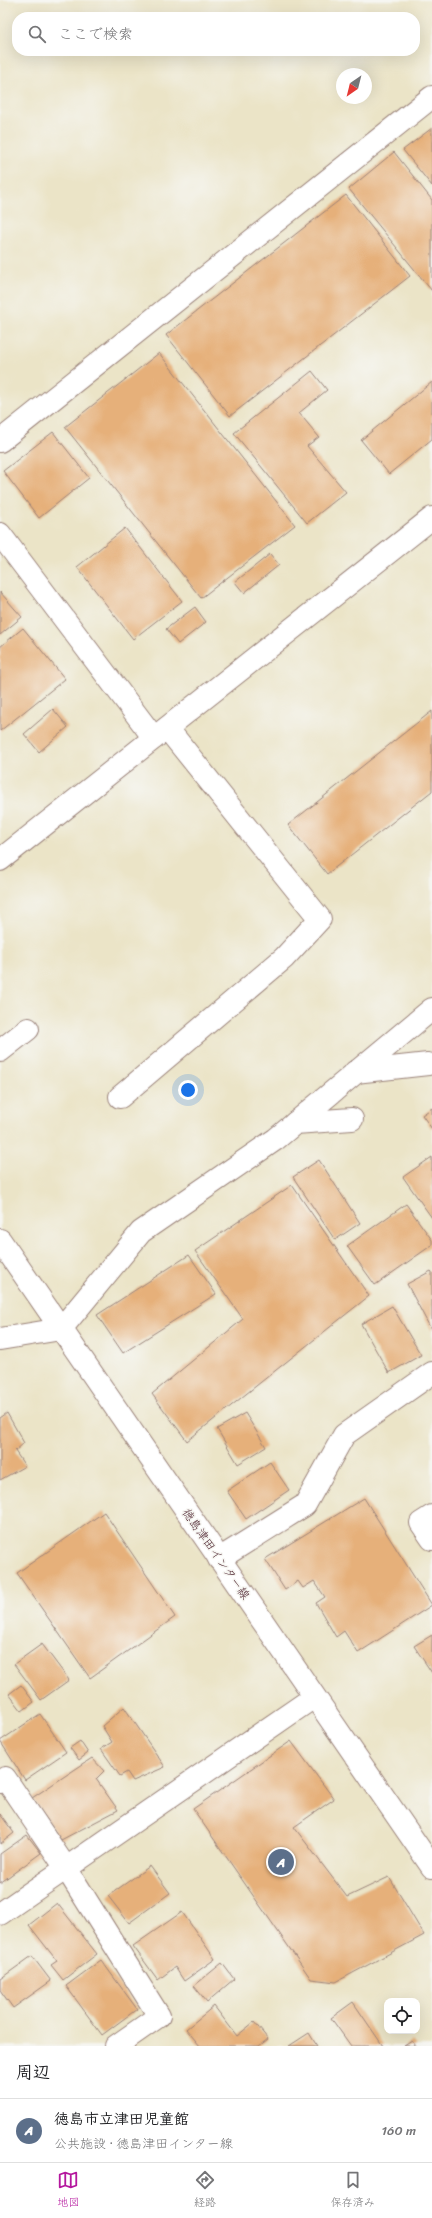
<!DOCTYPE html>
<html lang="ja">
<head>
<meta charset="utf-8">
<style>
	body { margin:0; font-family:Sriracha,"Klee One",sans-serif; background:#f2f2f2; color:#202124 }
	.controls { position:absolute; right:12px; bottom:12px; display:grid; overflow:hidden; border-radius:8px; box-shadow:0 4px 16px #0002 }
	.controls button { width:36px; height:36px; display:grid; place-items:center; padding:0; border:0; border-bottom:1px solid #e0e0e0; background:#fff; color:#202124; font:20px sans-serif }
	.compass { position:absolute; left:336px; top:68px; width:36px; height:36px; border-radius:50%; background:#fff; box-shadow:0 4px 16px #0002; rotate:215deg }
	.you { position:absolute; left:188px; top:1090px; width:14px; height:14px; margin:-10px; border:3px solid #fff; border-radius:50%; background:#1a73e8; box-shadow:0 0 0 6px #1a73e833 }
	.badge { display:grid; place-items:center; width:26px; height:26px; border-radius:50%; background:#b5179e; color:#fff; font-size:13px; font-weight:700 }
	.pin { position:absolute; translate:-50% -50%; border:2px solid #fff; box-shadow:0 1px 4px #0006 }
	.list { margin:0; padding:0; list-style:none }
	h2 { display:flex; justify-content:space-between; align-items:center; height:52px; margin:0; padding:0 16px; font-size:17px }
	h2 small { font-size:13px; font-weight:400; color:#757577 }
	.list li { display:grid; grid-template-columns:26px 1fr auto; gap:12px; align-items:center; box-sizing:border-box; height:64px; padding:0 16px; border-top:1px solid #e0e0e0 }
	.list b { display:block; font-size:15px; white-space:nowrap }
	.list p { margin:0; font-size:13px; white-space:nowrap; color:#757577 }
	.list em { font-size:13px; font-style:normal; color:#757577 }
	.icon { flex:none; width:22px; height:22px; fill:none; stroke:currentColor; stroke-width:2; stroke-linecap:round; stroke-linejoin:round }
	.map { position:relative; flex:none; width:432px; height:2046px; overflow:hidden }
	.search { position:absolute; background:#fff; box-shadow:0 4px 16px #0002; left:12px; right:12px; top:12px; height:44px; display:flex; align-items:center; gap:10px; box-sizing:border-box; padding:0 14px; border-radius:16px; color:#757577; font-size:15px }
	.sheet { height:116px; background:#fff }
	nav { display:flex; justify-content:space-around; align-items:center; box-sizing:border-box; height:56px; border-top:1px solid #e0e0e0; background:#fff; font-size:11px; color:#757577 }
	nav a { display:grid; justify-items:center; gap:2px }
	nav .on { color:#b5179e }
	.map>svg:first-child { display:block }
	.building { fill:#e6b07a }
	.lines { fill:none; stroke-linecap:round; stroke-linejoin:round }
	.street-casing { stroke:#9a8279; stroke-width:24 }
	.secondary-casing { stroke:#9a8279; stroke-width:24 }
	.street { stroke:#fff; stroke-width:22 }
	.secondary { stroke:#fff; stroke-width:22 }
	.labels { text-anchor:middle; stroke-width:3; stroke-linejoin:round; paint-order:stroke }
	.street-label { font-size:12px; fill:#4a1f2b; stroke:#f6f6f2 }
</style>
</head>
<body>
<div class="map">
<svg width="432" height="2046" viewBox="0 0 432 2046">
	<rect width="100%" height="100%" fill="#f6f6f2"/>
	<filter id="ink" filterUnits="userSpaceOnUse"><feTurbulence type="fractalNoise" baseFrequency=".025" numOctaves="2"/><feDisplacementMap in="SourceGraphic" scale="8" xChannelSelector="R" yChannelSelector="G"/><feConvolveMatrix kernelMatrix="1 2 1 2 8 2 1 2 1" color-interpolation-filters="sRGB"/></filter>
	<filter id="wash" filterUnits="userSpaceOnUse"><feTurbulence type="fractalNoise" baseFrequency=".012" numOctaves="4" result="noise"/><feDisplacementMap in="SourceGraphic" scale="16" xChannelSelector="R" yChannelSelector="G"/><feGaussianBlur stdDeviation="0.9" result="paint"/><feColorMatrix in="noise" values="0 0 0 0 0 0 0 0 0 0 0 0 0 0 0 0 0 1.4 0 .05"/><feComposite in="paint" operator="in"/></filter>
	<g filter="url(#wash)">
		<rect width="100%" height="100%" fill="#ebe4c7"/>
		<g id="blocks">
			<!-- building -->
			<g class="building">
				<polygon points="432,128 432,186 403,150"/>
				<polygon points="394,152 432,200 432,291 349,189"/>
				<polygon points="346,195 410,276 230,416 166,335"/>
				<polygon points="159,353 295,525 201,598 65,427"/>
				<polygon points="312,371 327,390 299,413 319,437 307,446 346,492 307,523 234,433"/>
				<polygon points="432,382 432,439 389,474 361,440"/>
				<polygon points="53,432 89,478 39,518 3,471"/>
				<polygon points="125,528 182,601 133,639 77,567"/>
				<polygon points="270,554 279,565 244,593 235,582"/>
				<polygon points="0,592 22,617 0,635"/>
				<polygon points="195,607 206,622 178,644 166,629"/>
				<polygon points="23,628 65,679 0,731 0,647"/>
				<polygon points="53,709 68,727 39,752 24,734"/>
				<polygon points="432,711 432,791 327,874 288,825"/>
				<polygon points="432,1108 432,1129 422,1115"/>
				<polygon points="432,1157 432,1218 403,1177"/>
				<polygon points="319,1160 360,1223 335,1240 293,1177"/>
				<polygon points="292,1185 369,1296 187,1441 152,1394 243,1319 195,1251"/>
				<polygon points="406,1204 432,1240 432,1245 375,1285 347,1246"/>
				<polygon points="189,1255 216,1294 123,1353 97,1315"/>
				<polygon points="431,1271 432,1272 432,1331 407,1284"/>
				<polygon points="392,1306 421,1355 389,1373 361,1324"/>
				<polygon points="7,1413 24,1443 15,1451 25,1466 0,1480 0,1418"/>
				<polygon points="245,1413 266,1447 238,1464 217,1429"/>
				<polygon points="270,1462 289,1490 246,1519 227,1491"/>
				<polygon points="364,1498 432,1605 358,1653 344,1631 336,1637 316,1603 325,1597 314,1581 303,1588 298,1581 285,1590 265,1559"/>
				<polygon points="104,1512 175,1617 90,1678 17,1573"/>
				<polygon points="432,1635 432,1673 414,1646"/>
				<polygon points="42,1644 69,1680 41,1700 14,1664"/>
				<polygon points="21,1685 34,1702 22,1711 9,1694"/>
				<polygon points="124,1707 165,1767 133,1781 127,1772 120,1776 101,1749 112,1742 102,1726"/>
				<polygon points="40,1714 66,1752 25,1780 0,1741"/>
				<polygon points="80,1741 88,1753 79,1760 70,1748"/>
				<polygon points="291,1741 334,1799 294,1827 347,1897 389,1877 424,1935 336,1982 311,1979 193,1809"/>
				<polygon points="92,1758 104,1771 96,1779 118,1810 61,1840 32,1798"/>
				<polygon points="0,1814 14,1833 0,1844"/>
				<polygon points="27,1835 41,1853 0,1883 0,1854"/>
				<polygon points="150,1866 170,1893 129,1923 108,1896"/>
				<polygon points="57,1903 97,1954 63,1980 51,1965 57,1961 29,1925"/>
				<polygon points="182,1912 215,1959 184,1981 175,1967 158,1980 133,1946"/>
				<polygon points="32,1956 51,1981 13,2008 0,1990 0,1979"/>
				<polygon points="101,1960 137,2009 102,2035 66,1986"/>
				<polygon points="222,1963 234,1979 207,2002 194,1986"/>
				<polygon points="353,2002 383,2046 351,2046 331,2018"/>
				<polygon points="214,2006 237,2036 254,2022 268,2039 259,2046 200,2046 186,2029"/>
				<polygon points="309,2033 317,2046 289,2046"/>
				<polygon points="412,2041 416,2046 404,2046"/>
			</g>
		</g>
	</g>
	<g filter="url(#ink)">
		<use href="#blocks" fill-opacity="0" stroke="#9a8279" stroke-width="1"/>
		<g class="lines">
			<!-- street casing -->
			<g class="street-casing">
				<g id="street">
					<polyline points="0,441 432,97"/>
					<polyline points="0,534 154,738"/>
					<polyline points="0,1051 28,1029"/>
					<polyline points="355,1072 428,1064"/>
					<polyline points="120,1097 284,958 320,919 167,728"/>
					<polyline points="295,1123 352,1119"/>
					<polyline points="0,1339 61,1329 141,1232 276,1139 432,1009"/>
					<polyline points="432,1516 421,1523 432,1539"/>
					<polyline points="219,1559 305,1505 344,1435 432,1373"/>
					<polyline points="0,1782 5,1778 66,1868 159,2016 116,2046"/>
					<polyline points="0,1914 314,1697"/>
				</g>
			</g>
			<!-- secondary casing -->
			<g class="secondary-casing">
				<g id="secondary">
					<polyline points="0,860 432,518"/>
					<polyline points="0,1240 432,1867"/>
				</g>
			</g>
			<!-- street -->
			<use href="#street" class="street"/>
			<!-- secondary -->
			<use href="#secondary" class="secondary"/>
		</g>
	</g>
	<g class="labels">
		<!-- street labels -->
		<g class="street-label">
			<text transform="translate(216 1554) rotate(55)" y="4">徳島津田インター線</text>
		</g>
	</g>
</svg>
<div class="controls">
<button><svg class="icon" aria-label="locate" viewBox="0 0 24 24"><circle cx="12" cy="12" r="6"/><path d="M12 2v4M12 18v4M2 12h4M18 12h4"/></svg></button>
</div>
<svg class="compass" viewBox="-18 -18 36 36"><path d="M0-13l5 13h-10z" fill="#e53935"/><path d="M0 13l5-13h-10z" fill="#757577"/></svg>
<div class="you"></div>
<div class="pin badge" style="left:281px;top:1862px;background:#5c6f8a">A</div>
<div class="search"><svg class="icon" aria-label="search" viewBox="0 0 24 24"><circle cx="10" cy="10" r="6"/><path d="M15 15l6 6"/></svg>ここで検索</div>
</div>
<section class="sheet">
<h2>周辺<small></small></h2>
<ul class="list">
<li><span class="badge" style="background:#5c6f8a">A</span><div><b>徳島市立津田児童館</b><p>公共施設 · 徳島津田インター線</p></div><em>160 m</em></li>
</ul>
</section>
<nav>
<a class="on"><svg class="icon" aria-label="map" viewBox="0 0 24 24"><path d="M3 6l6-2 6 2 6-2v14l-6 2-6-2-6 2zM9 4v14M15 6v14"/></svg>地図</a>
<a><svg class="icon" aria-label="directions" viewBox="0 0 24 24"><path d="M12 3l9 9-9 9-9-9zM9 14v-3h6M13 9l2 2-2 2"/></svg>経路</a>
<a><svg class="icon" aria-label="saved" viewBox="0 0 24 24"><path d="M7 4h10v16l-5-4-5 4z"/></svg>保存済み</a>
</nav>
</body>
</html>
